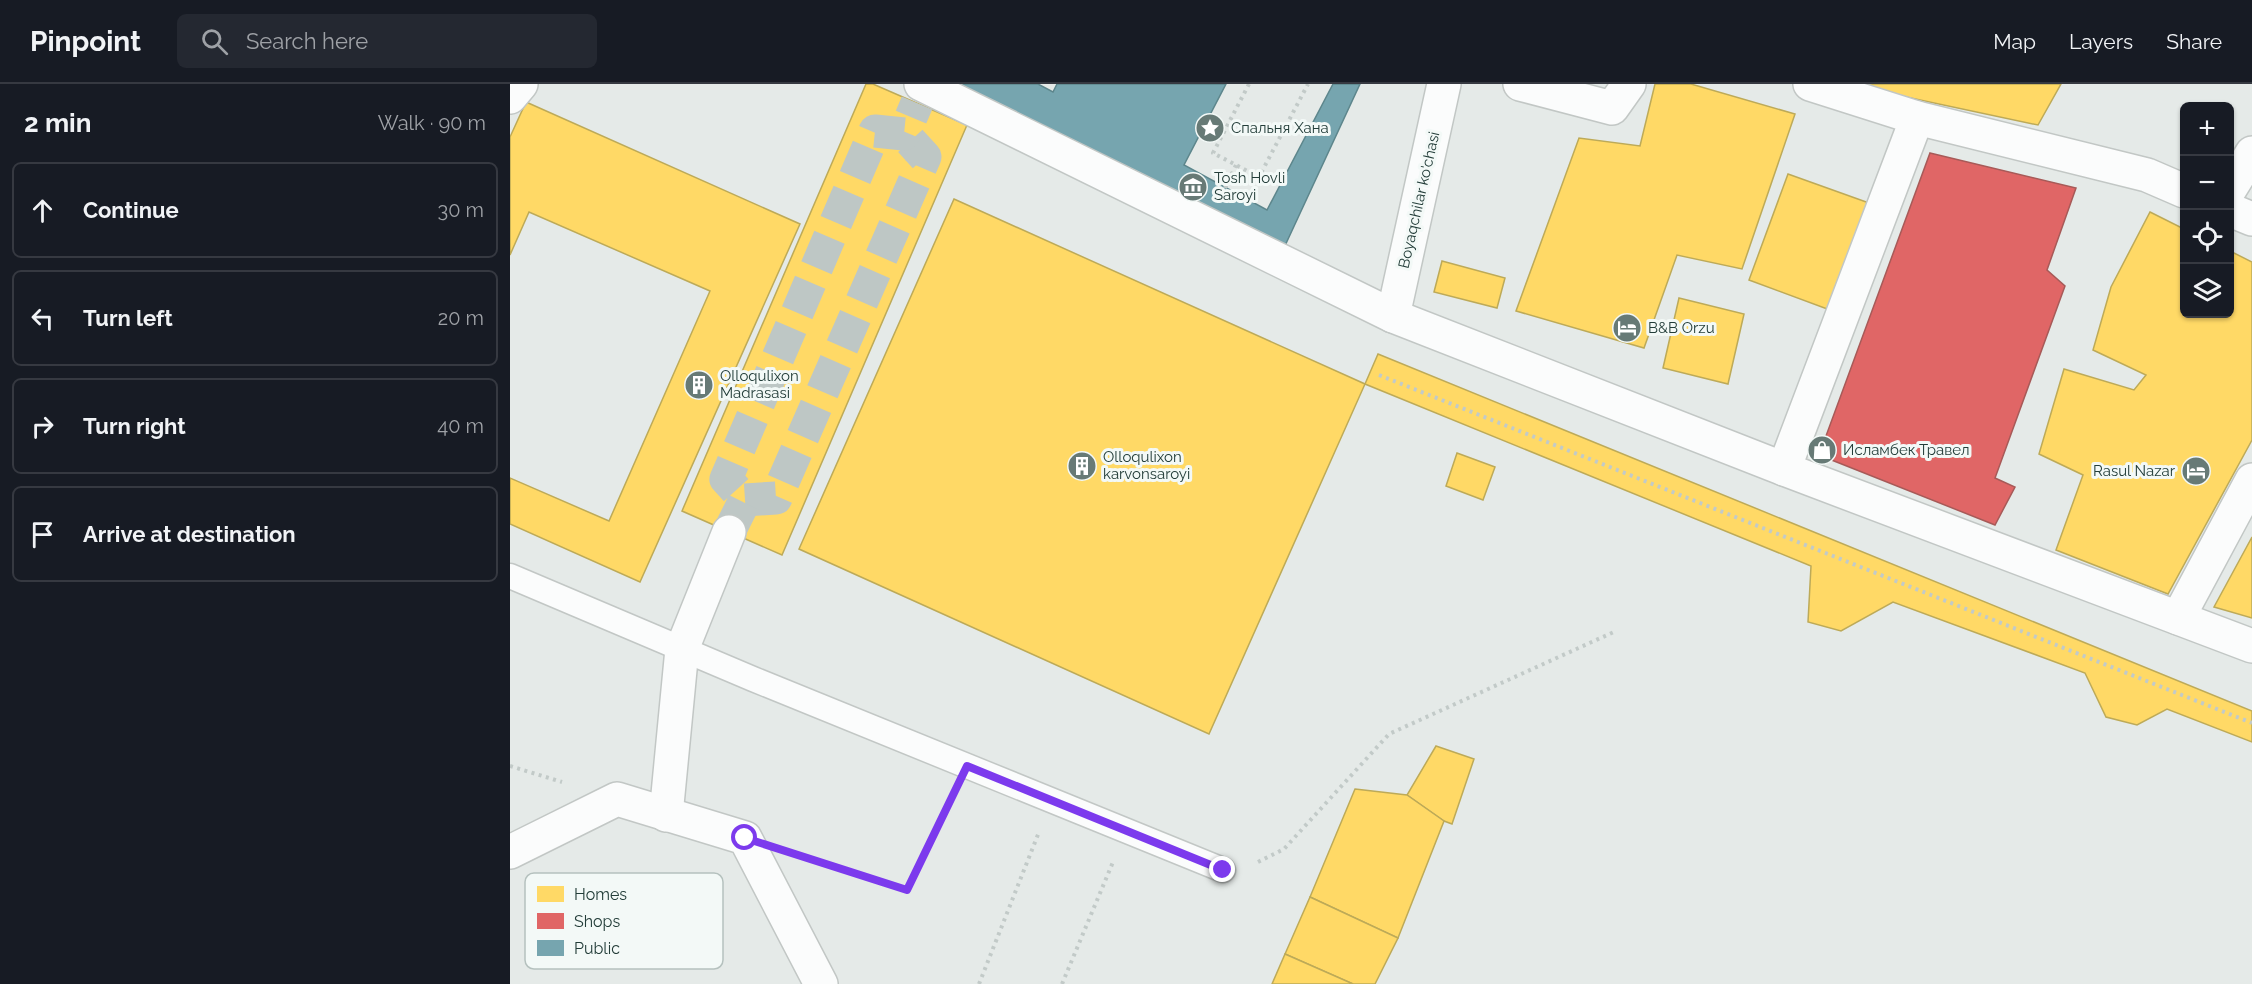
<!DOCTYPE html>
<html lang="en">
<head>
<meta charset="utf-8">
<style>
	body { margin:0; font-family:Raleway,sans-serif; background:#242831; color:#f1f3f6 }
	.controls { position:absolute; right:18px; top:18px; display:grid; overflow:hidden; border-radius:9px; box-shadow:0 2px 4px #0004 }
	.controls button { width:54px; height:54px; display:grid; place-items:center; padding:0; border:0; border-bottom:2px solid #363941; background:#171b24; color:#f1f3f6; font:30px sans-serif }
	.stop { position:absolute; width:18px; height:18px; margin:-14px; border:4px solid #7c3aed; border-radius:50%; background:#fff }
	.stop.end { background:#7c3aed; border-color:#fff; box-shadow:0 2px 6px #0008 }
	.list { margin:0; padding:0; list-style:none }
	h2 { display:flex; justify-content:space-between; align-items:center; height:78px; margin:0; padding:0 24px; font-size:26px }
	h2 small { font-size:20px; font-weight:400; color:#9ea1a6 }
	.list li { display:grid; grid-template-columns:39px 1fr auto; gap:18px; align-items:center; box-sizing:border-box; height:96px; margin:0 12px 12px; padding:0 12px; border:2px solid #363941; border-radius:9px }
	.list b { display:block; font-size:22px; white-space:nowrap }
	.list em { font-size:20px; font-style:normal; color:#9ea1a6 }
	.icon { flex:none; width:33px; height:33px; fill:none; stroke:currentColor; stroke-width:2; stroke-linecap:round; stroke-linejoin:round }
	.map { position:relative; flex:none; width:1742px; height:900px; overflow:hidden }
	header { display:flex; align-items:center; gap:36px; box-sizing:border-box; height:84px; padding:0 30px; background:#171b24; border-bottom:2px solid #363941 }
	header strong { font-size:28px }
	nav { display:flex; gap:33px; margin-inline-start:auto; font-size:21px }
	.search { width:420px; height:54px; background:#242831; display:flex; align-items:center; gap:15px; box-sizing:border-box; padding:0 21px; border-radius:9px; color:#9ea1a6; font-size:22px }
	main { display:flex }
	aside { flex:1; background:#171b24 }
	.map>svg:first-child { display:block }
	.homes { fill:#ffd966; stroke:#bdaa58; stroke-width:1.5 }
	.shops { fill:#e06666; stroke:#a75a58; stroke-width:1.5 }
	.public { fill:#76a5af; stroke:#5d868c; stroke-width:1.5 }
	.lines { fill:none; stroke-linecap:round; stroke-linejoin:round }
	.street-tunnel { stroke:#bec7c5; stroke-width:33; stroke-dasharray:33 16; stroke-linecap:butt }
	.lane-casing { stroke:#c2c7c5; stroke-width:27 }
	.street-casing { stroke:#c2c7c5; stroke-width:36 }
	.path { stroke:#c2cac8; stroke-width:4; stroke-dasharray:3 4.5; stroke-linecap:butt }
	.lane { stroke:#fbfcfc; stroke-width:24 }
	.street { stroke:#fbfcfc; stroke-width:33 }
	.route { stroke:#7c3aed; stroke-width:8 }
	.labels { text-anchor:middle; stroke-width:6; stroke-linejoin:round; paint-order:stroke }
	.poi-label { font-size:15px; fill:#233d39; stroke:#f3f9f7; text-anchor:start }
	.street-label { font-size:15px; fill:#233d39; stroke:#f3f9f7 }
	.key { fill:#f3f9f7; stroke:#b5c1be; stroke-width:1.5 }
	.key-label { font-size:16px; fill:#233d39 }
</style>
</head>
<body>
<header>
<strong>Pinpoint</strong>
<div class="search"><svg class="icon" aria-label="search" viewBox="0 0 24 24"><circle cx="10" cy="10" r="6"/><path d="M15 15l6 6"/></svg>Search here</div>
<nav><a>Map</a><a>Layers</a><a>Share</a></nav>
</header>
<main>
<aside>
<h2>2 min<small>Walk · 90 m</small></h2>
<ul class="list">
<li><svg class="icon" aria-label="ahead" viewBox="0 0 24 24"><path d="M12 20V5M6 11l6-6 6 6"/></svg><div><b>Continue</b></div><em>30 m</em></li>
<li><svg class="icon" aria-label="left" viewBox="0 0 24 24"><path d="M17 20v-9H6M10 6l-5 5 5 5"/></svg><div><b>Turn left</b></div><em>20 m</em></li>
<li><svg class="icon" aria-label="right" viewBox="0 0 24 24"><path d="M7 20v-9h11M14 6l5 5-5 5"/></svg><div><b>Turn right</b></div><em>40 m</em></li>
<li><svg class="icon" aria-label="arrive" viewBox="0 0 24 24"><path d="M6 21V4h12l-3 4 3 4H6"/></svg><div><b>Arrive at destination</b></div></li>
</ul>
</aside>
<div class="map">
<svg width="1742" height="900" viewBox="0 0 1742 900">
	<rect width="100%" height="100%" fill="#e5eae8"/>
	<!-- homes -->
	<g class="homes">
		<polygon points="356,0 363,0 457,41 272,471 172,427"/>
		<polygon points="1145,0 1181,0 1285,30 1232,185 1167,171 1134,264 1006,227 1069,54 1130,62"/>
		<polygon points="1335,0 1551,0 1528,41"/>
		<polygon points="16,18 290,140 130,498 0,440 0,394 99,437 200,207 19,128 0,171 0,53"/>
		<polygon points="1278,90 1359,119 1320,226 1239,196"/>
		<polygon points="444,115 855,300 699,650 289,465"/>
		<polygon points="1640,128 1674,145 1674,230 1720,230 1720,167 1742,178 1742,356 1658,510 1546,466 1573,391 1529,370 1554,285 1624,306 1636,291 1583,266 1601,203"/>
		<polygon points="932,177 995,194 987,224 924,208"/>
		<polygon points="1169,214 1234,230 1218,300 1153,284"/>
		<polygon points="868,270 1742,627 1742,658 1657,625 1627,641 1596,633 1575,589 1383,518 1331,547 1298,538 1301,482 855,300"/>
		<polygon points="947,369 985,383 973,416 936,402"/>
		<polygon points="1742,453 1742,534 1704,523"/>
		<polygon points="926,662 964,675 942,740 934,737 897,711"/>
		<polygon points="845,705 897,711 934,737 888,854 800,813"/>
		<polygon points="800,813 888,854 865,900 843,900 775,870"/>
		<polygon points="775,870 843,900 762,900"/>
	</g>
	<!-- shops -->
	<polygon class="shops" points="1420,69 1566,104 1537,186 1555,202 1485,394 1505,403 1485,441 1309,371"/>
	<!-- public -->
	<polygon class="public" points="447,0 528,0 543,8 547,0 716,0 674,81 757,126 823,0 850,0 773,166"/>
	<g class="lines">
		<!-- street-tunnel -->
		<g class="street-tunnel">
			<polyline points="235,416 266,414 415,73 394,50"/>
			<polyline points="219,448 235,416 216,395 365,47 394,50 407,19"/>
		</g>
		<!-- lane casing -->
		<g class="lane-casing">
			<polyline id="lane" points="0,492 243,595 713,786"/>
		</g>
		<!-- street casing -->
		<g class="street-casing">
			<g id="street">
				<polyline points="411,0 883,232 1274,385 1742,562"/>
				<polyline points="1010,0 1102,24 1119,0"/>
				<polyline points="1300,0 1407,34 1637,91 1674,107"/>
				<polyline points="0,13 11,0"/>
				<polyline points="1720,105 1742,69"/>
				<polyline points="1720,126 1742,135"/>
				<polyline points="883,232 934,0"/>
				<polyline points="1274,385 1407,34"/>
				<polyline points="1668,534 1742,396"/>
				<polyline points="156,731 172,565 219,448"/>
				<polyline points="0,768 107,715 235,754 311,900"/>
			</g>
		</g>
		<!-- path -->
		<g class="path">
			<polyline points="739,0 703,69 749,93 798,0"/>
			<polyline points="715,104 726,81"/>
			<polyline points="869,291 1742,639"/>
			<polyline points="0,682 52,698"/>
			<polyline points="290,772 397,806 441,714"/>
			<polyline points="748,778 774,765 879,650 1106,547"/>
			<polyline points="469,900 529,748"/>
			<polyline points="552,900 603,778"/>
		</g>
		<!-- lane -->
		<use href="#lane" class="lane"/>
		<!-- street -->
		<use href="#street" class="street"/>
	</g>
	<g class="lines">
		<!-- route -->
		<polyline class="route" points="235,754 397,806 457,682 713,786"/>
	</g>
	<!-- icons -->
	<defs>
		<g id="sight-disc" transform="scale(1.5)"><circle r="9.5" fill="#677a76" stroke="#f3f9f7"/><path d="M0-6L1.8-2.2L6-1.7L2.9 1.2L3.7 5.4L0 3.3L-3.7 5.4L-2.9 1.2L-6-1.7L-1.8-2.2Z" fill="#fff"/></g>
		<g id="museum-disc" transform="scale(1.5)"><circle r="9.5" fill="#677a76" stroke="#f3f9f7"/><path d="M0-6L6-3V-2H-6V-3ZM-5-1h2V3h-2ZM-1-1h2V3h-2ZM3-1h2V3H3ZM-6 4H6V6H-6Z" fill="#fff"/></g>
		<g id="hotel-disc" transform="scale(1.5)"><circle r="9.5" fill="#677a76" stroke="#f3f9f7"/><path d="M-6-4.5h1.5V1H6V5H4.5V3h-9V5H-6ZM-4 0a1.8 1.8 0 1 1 3.6 0ZM.5 0V-2.5h3Q6-2.5 6 0Z" fill="#fff"/></g>
		<g id="building-disc" transform="scale(1.5)"><circle r="9.5" fill="#677a76" stroke="#f3f9f7"/><path d="M-4-6H4V6H1V3H-1V6H-4ZM-2.5-4.3h1.7v1.8h-1.7ZM.8-4.3h1.7v1.8H.8ZM-2.5-1h1.7V.8h-1.7ZM.8-1h1.7V.8H.8Z" fill="#fff"/></g>
		<g id="shop-disc" transform="scale(1.5)"><circle r="9.5" fill="#677a76" stroke="#f3f9f7"/><path d="M-5-2.5h2.3a2.7 3.5 0 0 1 5.4 0H5L5.5 6h-11ZM-1.5-2.5h3a1.5 2.3 0 0 0-3 0Z" fill="#fff"/></g>
	</defs>
	<g fill-rule="evenodd">
		<use href="#sight-disc" x="700" y="44"/>
		<use href="#museum-disc" x="683" y="103"/>
		<use href="#hotel-disc" x="1117" y="244"/>
		<use href="#building-disc" x="189" y="301"/>
		<use href="#shop-disc" x="1312" y="366"/>
		<use href="#building-disc" x="572" y="382"/>
		<use href="#hotel-disc" x="1686" y="387"/>
	</g>
	<g class="labels">
		<!-- poi labels -->
		<g class="poi-label">
			<text x="721" y="49">Спальня Хана</text>
			<text x="704" y="99">Tosh Hovli<tspan x="704" dy="17">Saroyi</tspan></text>
			<text x="1138" y="249">B&amp;B Orzu</text>
			<text x="210" y="297">Olloqulixon<tspan x="210" dy="17">Madrasasi</tspan></text>
			<text x="1333" y="371">Исламбек Травел</text>
			<text x="593" y="378">Olloqulixon<tspan x="593" dy="17">karvonsaroyi</tspan></text>
			<text x="1665" y="392" text-anchor="end">Rasul Nazar</text>
		</g>
		<!-- street labels -->
		<g class="street-label">
			<text transform="translate(909 116) rotate(-77)" y="5">Boyaqchilar ko'chasi</text>
		</g>
	</g>
	<!-- legend -->
	<rect x="15" y="789" width="198" height="96" rx="9" class="key"/>
	<rect x="27" y="802" width="27" height="16" fill="#ffd966"/>
	<rect x="27" y="829" width="27" height="16" fill="#e06666"/>
	<rect x="27" y="856" width="27" height="16" fill="#76a5af"/>
	<g class="key-label">
		<text x="64" y="816">Homes</text>
		<text x="64" y="843">Shops</text>
		<text x="64" y="870">Public</text>
	</g>
</svg>
<div class="controls">
<button>+</button>
<button>−</button>
<button><svg class="icon" aria-label="locate" viewBox="0 0 24 24"><circle cx="12" cy="12" r="6"/><path d="M12 2v4M12 18v4M2 12h4M18 12h4"/></svg></button>
<button><svg class="icon" aria-label="layers" viewBox="0 0 24 24"><path d="M12 4l9 5-9 5-9-5zM3 14l9 5 9-5"/></svg></button>
</div>
<div class="stop" style="left:235px;top:754px"></div>
<div class="stop end" style="left:713px;top:786px"></div>
</div>
</main>
</body>
</html>
